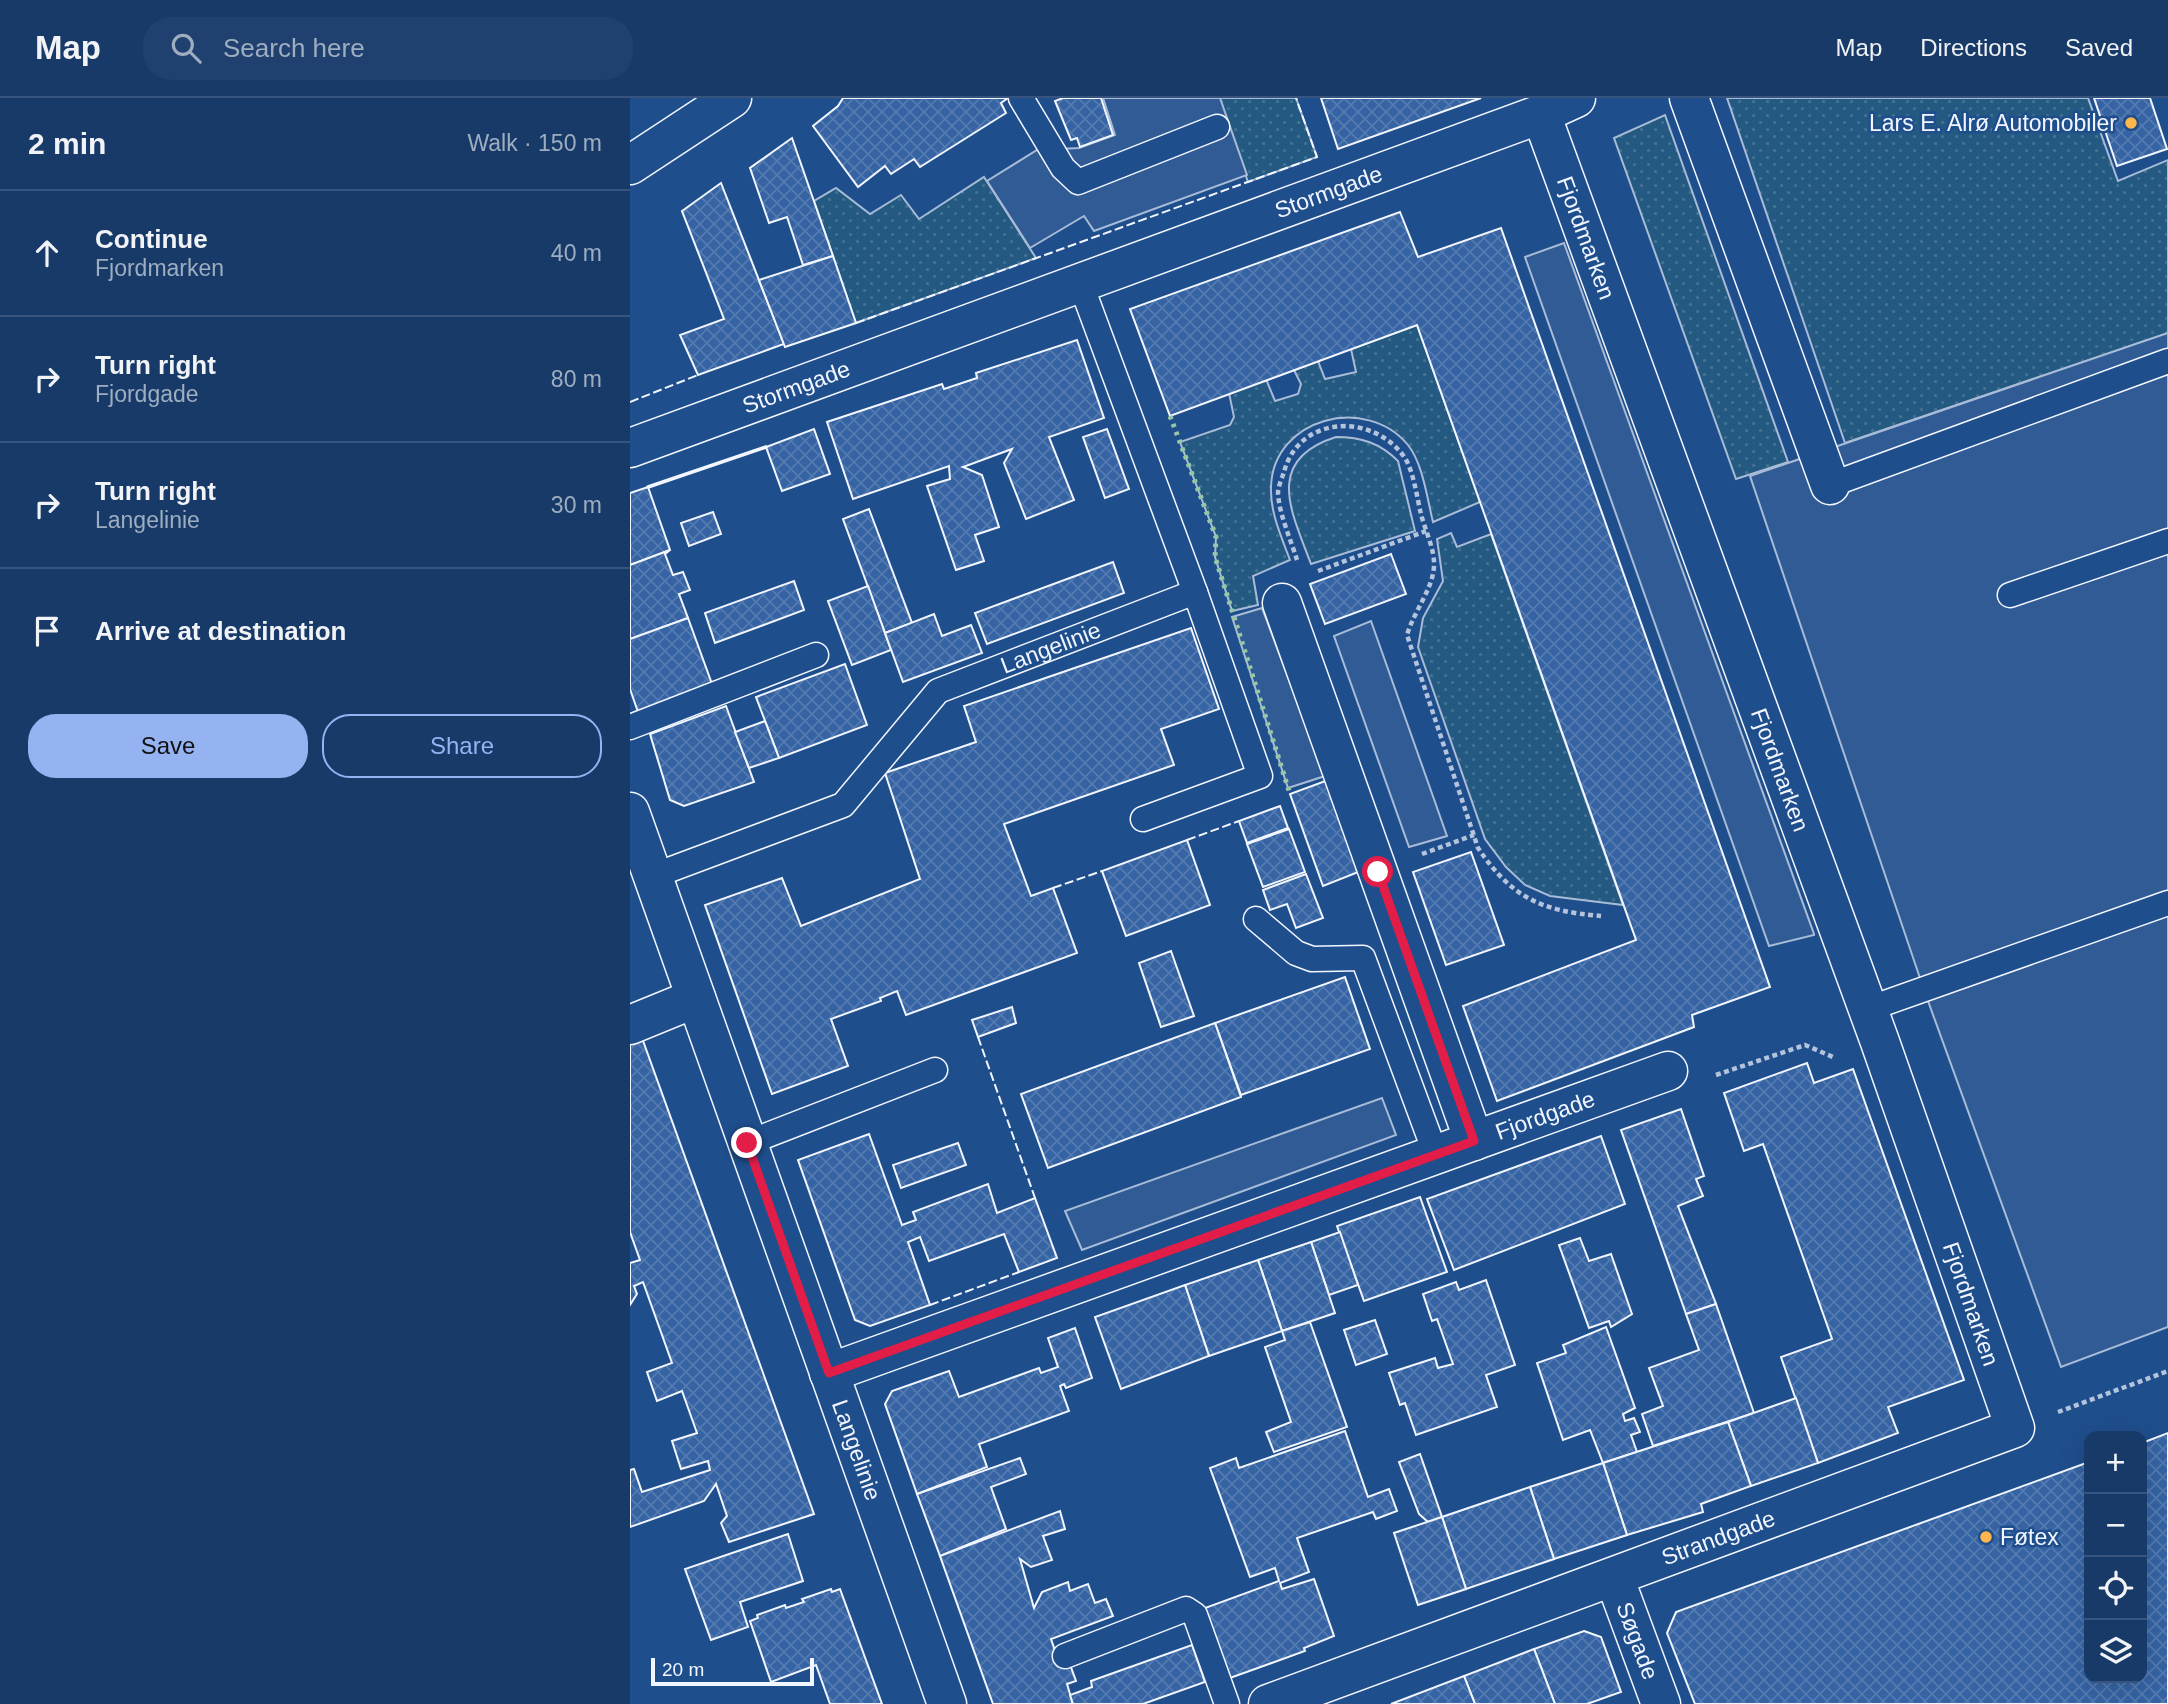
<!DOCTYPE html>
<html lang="en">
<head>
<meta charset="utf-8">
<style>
	body { margin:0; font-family:Helvetica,sans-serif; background:#20416f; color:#f1f3f6 }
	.controls { position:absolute; right:21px; bottom:21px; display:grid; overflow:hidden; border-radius:14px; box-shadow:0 7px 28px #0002 }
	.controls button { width:63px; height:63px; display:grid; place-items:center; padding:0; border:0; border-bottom:2px solid #36547d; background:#173a69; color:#f1f3f6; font:35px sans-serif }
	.scale { position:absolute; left:21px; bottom:18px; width:163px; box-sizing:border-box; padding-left:7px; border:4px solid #f2f6ff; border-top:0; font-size:19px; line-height:24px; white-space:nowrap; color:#f2f6ff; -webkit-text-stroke:5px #1f4e8c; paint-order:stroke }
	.stop { position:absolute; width:21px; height:21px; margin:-16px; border:5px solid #e11d48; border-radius:50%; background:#fff }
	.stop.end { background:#e11d48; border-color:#fff; box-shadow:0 2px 7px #0008 }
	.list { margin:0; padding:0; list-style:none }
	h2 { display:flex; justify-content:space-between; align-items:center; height:91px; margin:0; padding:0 28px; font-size:30px }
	h2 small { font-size:23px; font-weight:400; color:#9eadc0 }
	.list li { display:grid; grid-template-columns:46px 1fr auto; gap:21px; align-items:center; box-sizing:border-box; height:126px; padding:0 28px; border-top:2px solid #36547d }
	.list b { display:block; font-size:26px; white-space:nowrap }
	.list p { margin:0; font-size:23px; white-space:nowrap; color:#9eadc0 }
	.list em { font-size:23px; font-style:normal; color:#9eadc0 }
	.actions { display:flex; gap:14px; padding:21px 28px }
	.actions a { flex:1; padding:16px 0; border:2px solid #95b2f1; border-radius:28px; text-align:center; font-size:24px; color:#95b2f1 }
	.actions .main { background:#95b2f1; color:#111 }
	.icon { flex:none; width:38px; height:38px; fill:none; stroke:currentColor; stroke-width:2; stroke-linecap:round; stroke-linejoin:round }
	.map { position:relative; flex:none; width:1538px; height:1606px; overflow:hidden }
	header { display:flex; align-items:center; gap:42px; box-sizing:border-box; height:98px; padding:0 35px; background:#173a69; border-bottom:2px solid #36547d }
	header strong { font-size:33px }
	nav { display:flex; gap:38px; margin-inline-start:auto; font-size:24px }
	.search { width:490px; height:63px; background:#20416f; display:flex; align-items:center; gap:18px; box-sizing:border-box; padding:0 24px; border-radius:28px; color:#9eadc0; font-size:26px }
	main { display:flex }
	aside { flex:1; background:#173a69 }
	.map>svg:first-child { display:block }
	.grass { fill:url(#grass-dots); stroke:#a8bbd7; stroke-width:2 }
	.parking { fill:#305b95; stroke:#a8bbd7; stroke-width:2 }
	.building { fill:url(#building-cross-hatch); stroke:#f2f6ff; stroke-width:2 }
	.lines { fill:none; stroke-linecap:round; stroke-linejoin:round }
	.service-casing { stroke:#f2f6ff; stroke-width:27 }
	.minor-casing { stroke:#f2f6ff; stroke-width:41 }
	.tertiary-casing { stroke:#f2f6ff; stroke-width:41 }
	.path { stroke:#b3c4dc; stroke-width:4.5; stroke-dasharray:5 3.5; stroke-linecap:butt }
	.service { stroke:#1f4e8c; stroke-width:24 }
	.minor { stroke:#1f4e8c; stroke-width:38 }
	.tertiary { stroke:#1f4e8c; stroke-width:38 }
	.hedge { stroke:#97c8a6; stroke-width:5; stroke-dasharray:3.5 5; stroke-linecap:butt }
	.fence { stroke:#f2f6ff; stroke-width:2; stroke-dasharray:9 3.5; stroke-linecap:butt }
	.wall { stroke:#f2f6ff; stroke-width:3.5 }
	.route { stroke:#e11d48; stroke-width:9 }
	.poi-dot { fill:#ffb74d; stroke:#1f4e8c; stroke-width:2.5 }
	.labels { text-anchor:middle; stroke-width:5; stroke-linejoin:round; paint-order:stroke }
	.poi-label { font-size:23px; fill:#f2f6ff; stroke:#1f4e8c; text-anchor:end }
	.street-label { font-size:23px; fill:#f2f6ff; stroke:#1f4e8c }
</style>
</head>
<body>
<header>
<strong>Map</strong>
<div class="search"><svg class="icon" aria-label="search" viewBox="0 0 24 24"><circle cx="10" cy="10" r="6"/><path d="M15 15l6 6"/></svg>Search here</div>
<nav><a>Map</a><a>Directions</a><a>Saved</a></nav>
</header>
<main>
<aside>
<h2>2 min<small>Walk · 150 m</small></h2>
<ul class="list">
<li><svg class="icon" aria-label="ahead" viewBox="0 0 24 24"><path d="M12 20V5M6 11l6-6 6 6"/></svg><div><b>Continue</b><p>Fjordmarken</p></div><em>40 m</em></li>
<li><svg class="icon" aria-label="right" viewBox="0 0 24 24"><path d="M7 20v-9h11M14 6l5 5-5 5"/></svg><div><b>Turn right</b><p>Fjordgade</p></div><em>80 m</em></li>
<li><svg class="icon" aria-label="right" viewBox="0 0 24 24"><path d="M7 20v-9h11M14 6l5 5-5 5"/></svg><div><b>Turn right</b><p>Langelinie</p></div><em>30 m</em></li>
<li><svg class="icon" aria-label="arrive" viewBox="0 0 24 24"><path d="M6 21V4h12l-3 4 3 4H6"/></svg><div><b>Arrive at destination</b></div></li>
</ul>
<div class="actions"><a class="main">Save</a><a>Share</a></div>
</aside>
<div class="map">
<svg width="1538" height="1606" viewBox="0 0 1538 1606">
	<defs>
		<pattern id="grass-dots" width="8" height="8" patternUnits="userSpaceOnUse" patternTransform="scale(1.75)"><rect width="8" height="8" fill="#245a82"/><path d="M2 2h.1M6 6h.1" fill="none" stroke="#447295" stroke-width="1.8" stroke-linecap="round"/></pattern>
		<pattern id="building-cross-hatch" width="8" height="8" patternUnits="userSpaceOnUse" patternTransform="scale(1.75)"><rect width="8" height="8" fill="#3563a3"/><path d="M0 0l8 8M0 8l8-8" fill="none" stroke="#537ab1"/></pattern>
	</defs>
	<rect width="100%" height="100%" fill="#1f4e8c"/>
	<!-- grass -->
	<g class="grass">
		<polygon points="589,0 666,0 687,59 618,84"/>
		<polygon points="1097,0 1458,0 1488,83 1538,62 1538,235 1215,345"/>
		<polygon points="1035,17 1158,364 1106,381 984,40"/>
		<polygon points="354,79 406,160 226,225 184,103 206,90 240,116 271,97 289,121"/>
		<path d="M787 227 850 404 803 424C797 400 793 366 778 347 736 296 643 320 641 389 640 414 651 438 660 462L623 478 628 507 602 513 585 459 586 439 550 344 600 327 604 319 599 295 636 281 645 303 668 296 671 286 664 272 688 263 695 281 726 274 721 251Z"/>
		<path d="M706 339C731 339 750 345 768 363L785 433 681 466C662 415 633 362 706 339Z"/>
		<polygon points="821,435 827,449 861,436 993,807 920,798 895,787 876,769 855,741 788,549 793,520 813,483 807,441"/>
	</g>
	<!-- parking -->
	<g class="parking">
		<polygon points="473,0 590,0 617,77 464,133 454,118 400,150 357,83 407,52 449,50 485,37"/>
		<polygon points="934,145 1184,836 1184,837 1139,848 895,159"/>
		<polygon points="1538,235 1538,1229 1431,1269 1294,892 1120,378"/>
		<polygon points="632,510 695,678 658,690 602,519"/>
		<polygon points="741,523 817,738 779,749 704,538"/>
		<polygon points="752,1000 766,1037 452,1152 435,1113"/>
	</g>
	<!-- building -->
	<g class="building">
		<polygon points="213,0 378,0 371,5 376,15 290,69 284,61 261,76 255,68 228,89 183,28 208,8"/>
		<polygon points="433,0 471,0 483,37 450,49 447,40 441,42 425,3"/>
		<polygon points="691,0 851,0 708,51"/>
		<polygon points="1464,0 1520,0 1537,51 1487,68"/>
		<polygon points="162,40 203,158 173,167 157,119 139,125 120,70"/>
		<polygon points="91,85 154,246 68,277 50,237 94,221 52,113"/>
		<polygon points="770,114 788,159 871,130 1140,889 1062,917 1064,929 867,1003 833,908 1006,842 787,227 540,318 500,211"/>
		<polygon points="203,158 226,225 155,249 129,182"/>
		<polygon points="447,242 474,320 419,339 444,402 396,421 374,365 382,351 333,369 352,377 369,429 345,437 354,463 326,472 297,388 320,381 319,368 223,401 197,324 312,286 314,291 347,280 346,275"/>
		<polygon points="184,331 200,376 152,393 136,349"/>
		<polygon points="477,331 499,391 475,400 453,339"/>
		<polygon points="18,389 40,452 0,467 0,395"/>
		<polygon points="239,411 282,525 255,535 213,421"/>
		<polygon points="83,414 91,436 59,448 51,425"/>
		<polygon points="40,452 35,456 43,477 53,474 60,492 49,496 58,520 0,541 0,467"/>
		<polygon points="761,456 776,496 695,526 680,486"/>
		<polygon points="483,464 494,495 357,546 345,515"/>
		<polygon points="164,483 174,512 85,545 75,515"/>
		<polygon points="238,488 261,552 222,567 198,503"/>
		<polygon points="304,516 312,538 341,527 352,555 273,584 255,535"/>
		<polygon points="58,520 82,586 8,614 0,591 0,541"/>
		<polygon points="561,530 589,611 531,631 544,667 374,726 401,798 423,790 447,855 276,917 267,893 250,900 251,903 201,921 218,968 142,996 75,807 152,780 171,828 290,781 255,675 346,644 334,608"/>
		<polygon points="215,566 237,627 149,660 126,599"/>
		<polygon points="96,608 124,684 54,708 40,702 20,636"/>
		<polygon points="135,623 149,660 119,670 105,634"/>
		<polygon points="698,682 731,773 693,788 660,696"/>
		<polygon points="650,708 658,730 617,745 609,723"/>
		<polygon points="659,731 675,774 633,789 617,746"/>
		<polygon points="557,742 580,807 496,838 472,773"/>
		<polygon points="841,754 874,847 816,867 783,774"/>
		<polygon points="676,776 693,820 666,830 657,806 640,812 633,792"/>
		<polygon points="541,853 564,918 531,929 509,865"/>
		<polygon points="715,879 740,951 611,997 585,925"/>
		<polygon points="382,909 386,925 348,939 342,922"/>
		<polygon points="585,925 611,999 418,1070 391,996"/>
		<polygon points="0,928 12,940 184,1416 99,1444 91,1425 97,1418 86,1386 74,1403 0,1429 0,1372 4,1371 12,1394 80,1372 78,1363 51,1371 42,1343 67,1335 52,1293 27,1303 17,1274 42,1265 13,1184 4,1188 7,1196 0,1207 0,1165 10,1162 0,1134"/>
		<polygon points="1177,965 1184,985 1223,971 1334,1282 1258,1309 1268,1335 1188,1365 1151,1259 1202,1241 1133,1046 1114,1053 1094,995"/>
		<polygon points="1051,1011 1074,1078 1066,1081 1073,1098 1048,1108 1086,1206 1056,1216 991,1032"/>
		<polygon points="239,1036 272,1127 286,1122 283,1114 358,1086 367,1115 405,1100 427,1160 389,1174 374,1136 299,1163 290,1139 278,1144 300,1207 240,1228 225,1222 168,1062"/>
		<polygon points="971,1038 995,1106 824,1172 797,1101"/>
		<polygon points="328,1045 336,1067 271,1090 263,1067"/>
		<polygon points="790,1099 817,1174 734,1203 707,1128"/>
		<polygon points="710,1134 728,1187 699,1197 681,1144"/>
		<polygon points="950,1140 959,1163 981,1156 1002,1216 981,1229 979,1223 959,1230 929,1147"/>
		<polygon points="681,1144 705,1215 652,1233 628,1162"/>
		<polygon points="628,1162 652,1233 579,1258 555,1187"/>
		<polygon points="856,1182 885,1267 856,1277 867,1309 786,1337 775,1305 770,1307 759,1275 805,1260 808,1270 823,1266 807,1221 802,1223 793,1196 826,1184 829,1192"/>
		<polygon points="555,1187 579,1258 491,1291 465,1219"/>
		<polygon points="1086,1206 1124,1315 1023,1348 1012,1316 1033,1308 1019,1270 1069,1252 1056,1216"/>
		<polygon points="745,1222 757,1256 726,1267 714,1232"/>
		<polygon points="680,1224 717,1329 644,1354 636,1334 661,1324 635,1249 655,1242 652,1233"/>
		<polygon points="976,1229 1005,1310 993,1316 995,1323 1004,1320 1010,1334 1001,1337 1007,1354 973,1365 960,1332 933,1342 907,1265 936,1255 933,1247"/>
		<polygon points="445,1230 462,1280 436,1290 434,1286 430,1288 439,1313 349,1346 357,1369 287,1396 255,1306 262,1293 319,1273 329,1299 409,1270 411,1275 428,1269 418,1240"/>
		<polygon points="1166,1300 1188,1365 1121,1388 1098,1324"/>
		<polygon points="1098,1324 1121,1388 1071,1406 1073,1414 997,1437 973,1365"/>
		<polygon points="715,1333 738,1399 759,1391 767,1413 746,1421 743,1414 667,1440 679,1474 650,1485 652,1491 684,1481 704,1538 674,1550 675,1553 600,1580 575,1510 649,1483 645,1470 620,1479 580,1370 606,1360 609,1370"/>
		<polygon points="1538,1335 1538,1606 1065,1606 1037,1535 1046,1514 1459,1364 1459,1580 1512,1580 1512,1345"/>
		<polygon points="790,1356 812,1419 798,1424 789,1416 769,1364"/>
		<polygon points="390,1360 396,1376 361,1389 376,1431 310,1458 287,1396"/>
		<polygon points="973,1365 997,1437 924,1461 900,1389"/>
		<polygon points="900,1389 924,1461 836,1491 812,1419"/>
		<polygon points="430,1413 435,1431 413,1438 422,1462 401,1469 390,1461 404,1510 412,1494 438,1484 440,1493 458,1486 465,1505 476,1501 483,1518 421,1541 430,1567 439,1564 446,1583 437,1586 443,1606 363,1606 310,1458"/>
		<polygon points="812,1419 836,1491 788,1507 764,1435"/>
		<polygon points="158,1436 173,1483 110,1504 118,1529 81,1542 55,1471"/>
		<polygon points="201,1491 202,1494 210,1491 252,1606 200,1606 186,1567 141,1584 120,1523 128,1520 127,1517 155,1507 156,1510 174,1504 172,1501"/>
		<polygon points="954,1533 971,1539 991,1594 957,1606 925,1606 904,1551"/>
		<polygon points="562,1547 575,1584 513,1606 443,1606 440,1597 462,1589 461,1583"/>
		<polygon points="904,1551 925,1606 845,1606 834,1578"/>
		<polygon points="834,1578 845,1606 761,1606"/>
	</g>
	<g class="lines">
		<!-- service casing -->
		<g class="service-casing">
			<g id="service">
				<polyline points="391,0 433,70 448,84 587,29"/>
				<polyline points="450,184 565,494"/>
				<polyline points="1200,387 1538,263"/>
				<polyline points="1380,497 1538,443"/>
				<polyline points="0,629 186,557"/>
				<path id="s1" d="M23 778 213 707 308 593 565 494 630 678 513 721"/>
				<polyline points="626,821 666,855 682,861 733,860 806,1057"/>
				<polyline points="1238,911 1538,805"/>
				<polyline points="117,1045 305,972"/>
				<polyline points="435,1558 556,1511 565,1517 597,1606"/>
			</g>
		</g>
		<!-- minor casing -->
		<g class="minor-casing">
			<g id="minor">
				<polyline points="1059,0 1200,387"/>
				<polyline points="0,67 102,0"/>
				<path id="s2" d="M0 350 911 16 946 0"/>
				<polyline points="652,505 844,1043"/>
				<polyline points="0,927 66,900"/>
				<path id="s3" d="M199 1275 1038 973"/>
				<path id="s4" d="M984 1479 1031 1606"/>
				<path id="s5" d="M638 1606 1385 1330 1250 944 911 16"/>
			</g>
		</g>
		<!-- tertiary casing -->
		<g class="tertiary-casing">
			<g id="tertiary">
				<path id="s6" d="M0 714 317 1606"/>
			</g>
		</g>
		<!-- path -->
		<g class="path">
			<path d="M667 462C661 442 649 416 648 395 648 389 652 380 654 374 669 317 743 314 775 360 784 375 787 400 791 416 795 432 805 452 804 468 803 491 784 513 777 537L848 750C882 800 911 813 971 818"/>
			<polyline points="688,473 796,433"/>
			<polyline points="792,756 844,737"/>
			<polyline points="1086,977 1175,947 1203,959"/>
			<polyline points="1428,1314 1538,1273"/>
		</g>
		<!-- service -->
		<use href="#service" class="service"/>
		<!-- minor -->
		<use href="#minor" class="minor"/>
		<!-- tertiary -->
		<use href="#tertiary" class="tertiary"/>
		<!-- hedge -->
		<polyline class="hedge" points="540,318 586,439 585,459 660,696"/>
		<!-- fence -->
		<g class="fence">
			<polyline points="226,225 687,59 666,0"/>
			<polyline points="0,304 68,277"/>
			<polyline points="557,742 609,723"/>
			<polyline points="423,790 472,773"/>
			<polyline points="348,939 405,1100"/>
			<polyline points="300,1207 389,1174"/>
		</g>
		<!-- wall -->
		<polyline class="wall" points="18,389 136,349"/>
	</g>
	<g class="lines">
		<!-- route -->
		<polyline class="route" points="117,1045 199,1275 844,1043 748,774"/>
	</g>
	<!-- markers -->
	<g class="poi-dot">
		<circle cx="1501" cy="25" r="7"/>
		<circle cx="1356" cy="1439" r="7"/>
	</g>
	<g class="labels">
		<!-- poi labels -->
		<g class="poi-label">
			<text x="1487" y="33">Lars E. Alrø Automobiler</text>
			<text x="1370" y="1447" text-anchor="start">Føtex</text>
		</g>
		<!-- street labels -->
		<g class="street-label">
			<text dy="8" stroke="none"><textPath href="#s2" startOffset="744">Stormgade</textPath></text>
			<text transform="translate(956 140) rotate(70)" y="8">Fjordmarken</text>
			<text dy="8" stroke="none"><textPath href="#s2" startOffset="177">Stormgade</textPath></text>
			<text dy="8" stroke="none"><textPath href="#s1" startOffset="472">Langelinie</textPath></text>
			<text transform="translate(1150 672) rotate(70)" y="8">Fjordmarken</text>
			<text dy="8" stroke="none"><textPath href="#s3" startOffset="761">Fjordgade</textPath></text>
			<text transform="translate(1341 1206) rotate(71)" y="8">Fjordmarken</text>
			<text dy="8" stroke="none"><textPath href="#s6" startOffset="677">Langelinie</textPath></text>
			<text dy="8" stroke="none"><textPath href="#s5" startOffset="480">Strandgade</textPath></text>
			<text dy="8" stroke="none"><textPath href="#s4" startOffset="68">Søgade</textPath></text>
		</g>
	</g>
</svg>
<div class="controls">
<button>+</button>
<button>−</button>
<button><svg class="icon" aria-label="locate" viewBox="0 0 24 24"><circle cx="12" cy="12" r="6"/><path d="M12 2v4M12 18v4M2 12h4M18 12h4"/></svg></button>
<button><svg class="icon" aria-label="layers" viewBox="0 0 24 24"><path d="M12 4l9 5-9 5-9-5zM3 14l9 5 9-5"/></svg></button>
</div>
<div class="scale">20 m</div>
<div class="stop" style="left:748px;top:774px"></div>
<div class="stop end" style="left:117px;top:1045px"></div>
</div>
</main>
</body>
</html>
